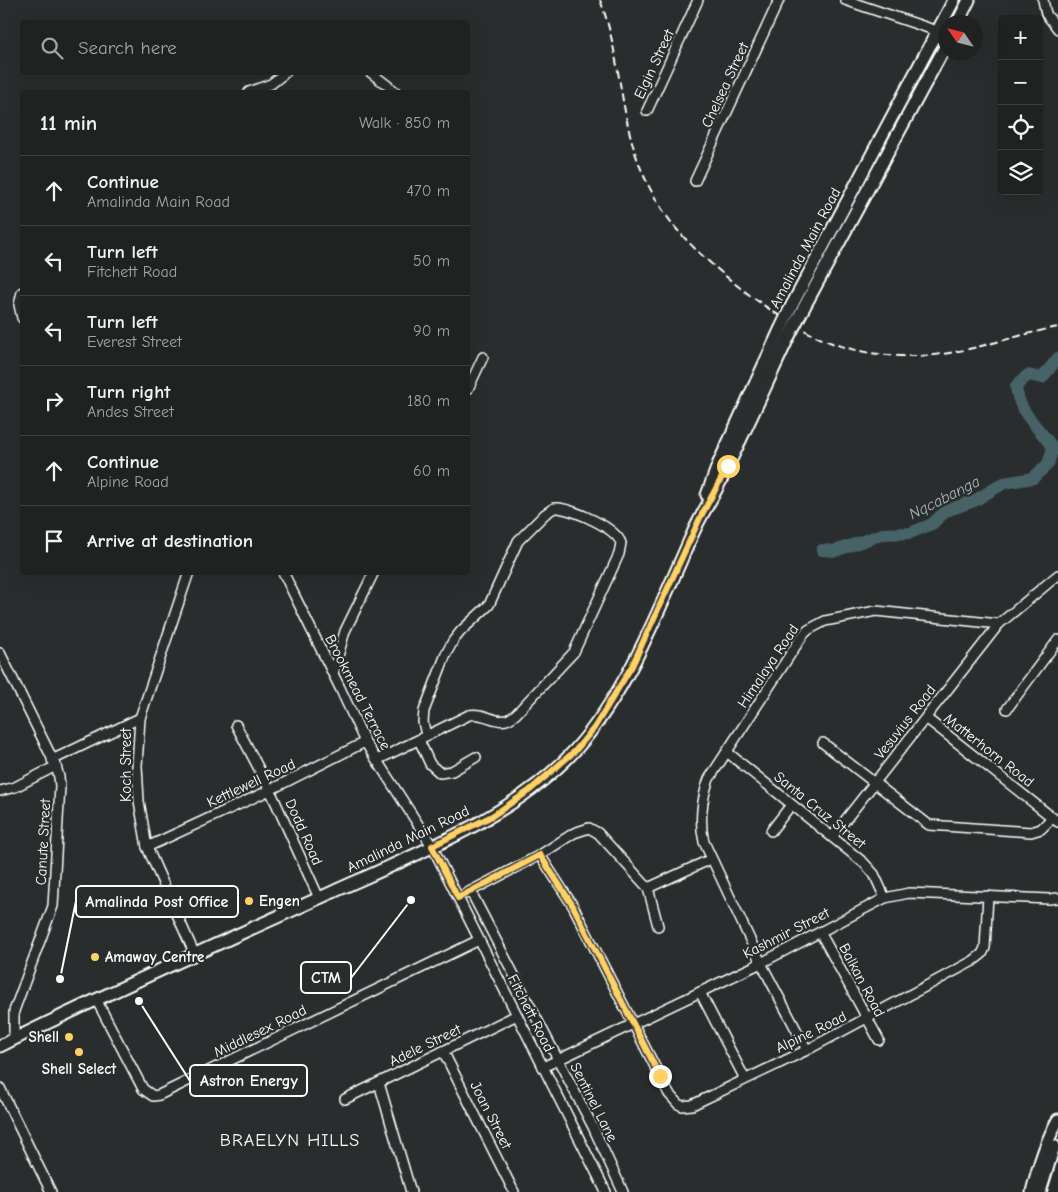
<!DOCTYPE html>
<html lang="en">
<head>
<meta charset="utf-8">
<style>
	body { margin:0; font-family:"Comic Neue",sans-serif; background:#2d2f2f; color:#f1f3f6 }
	.controls { position:absolute; right:15px; top:15px; display:grid; overflow:hidden; border-radius:5px; box-shadow:0 5px 20px #0002 }
	.controls button { width:45px; height:45px; display:grid; place-items:center; padding:0; border:0; border-bottom:1px solid #3d3f40; background:#202222; color:#f1f3f6; font:25px sans-serif }
	.compass { position:absolute; left:938px; top:15px; width:45px; height:45px; border-radius:50%; background:#202222; box-shadow:0 5px 20px #0002; rotate:305deg }
	.stop { position:absolute; width:15px; height:15px; margin:-11px; border:4px solid #ffd166; border-radius:50%; background:#fff }
	.stop.end { background:#ffd166; border-color:#fff; box-shadow:0 1px 5px #0008 }
	.list { margin:0; padding:0; list-style:none }
	h2 { display:flex; justify-content:space-between; align-items:center; height:65px; margin:0; padding:0 20px; font-size:21px }
	h2 small { font-size:16px; font-weight:400; color:#a2a4a5 }
	.list li { display:grid; grid-template-columns:32px 1fr auto; gap:15px; align-items:center; box-sizing:border-box; height:70px; padding:0 20px; border-top:1px solid #3d3f40 }
	.list b { display:block; font-size:19px; white-space:nowrap }
	.list p { margin:0; font-size:16px; white-space:nowrap; color:#a2a4a5 }
	.list em { font-size:16px; font-style:normal; color:#a2a4a5 }
	.icon { flex:none; width:28px; height:28px; fill:none; stroke:currentColor; stroke-width:2; stroke-linecap:round; stroke-linejoin:round }
	.map { position:relative; flex:none; width:1058px; height:1192px; overflow:hidden }
	.search { position:absolute; background:#202222; box-shadow:0 5px 20px #0002; left:20px; top:20px; width:450px; height:55px; display:flex; align-items:center; gap:12px; box-sizing:border-box; padding:0 18px; border-radius:5px; color:#a2a4a5; font-size:19px }
	.panel { position:absolute; background:#202222; box-shadow:0 5px 20px #0002; left:20px; top:90px; width:450px; height:485px; border-radius:5px }
	.map>svg:first-child { display:block }
	.lines { fill:none; stroke-linecap:round; stroke-linejoin:round }
	.river { stroke:#466467; stroke-width:12 }
	.minor-casing { stroke:#fff; stroke-width:12 }
	.major-casing { stroke:#fff; stroke-width:15 }
	.minor { stroke:#2a2d2e; stroke-width:9 }
	.major { stroke:#2a2d2e; stroke-width:11 }
	.rail { stroke:#fff; stroke-width:2; stroke-dasharray:8 4; stroke-linecap:butt }
	.major-bridge-casing { stroke:#fff; stroke-width:15; stroke-linecap:butt }
	.major-bridge { stroke:#2a2d2e; stroke-width:11 }
	.route { stroke:#ffd166; stroke-width:6 }
	.poi-dot { fill:#ffd166; stroke:#2a2d2e; stroke-width:2 }
	.labels { text-anchor:middle; stroke-width:4.5; stroke-linejoin:round; paint-order:stroke }
	.street-label { font-size:15px; fill:#fff; stroke:#2a2d2e }
	.poi-label { font-size:15px; font-weight:bold; fill:#fff; stroke:#2a2d2e; text-anchor:start }
	.water-label { font-size:16px; font-style:italic; fill:#acb9bb; stroke:#2a2d2e }
	.quarter-label { font-size:18px; letter-spacing:1px; fill:#fff; stroke:#2a2d2e }
	.leader { fill:none; stroke:#fff; stroke-width:2 }
	.callout-dot { fill:#fff; stroke:#2a2d2e; stroke-width:2 }
	.callout { fill:#2a2d2e; stroke:#fff; stroke-width:2 }
	.callout-label { font-size:16px; text-anchor:middle; font-weight:bold; fill:#fff }
</style>
</head>
<body>
<div class="map">
<svg width="1058" height="1192" viewBox="0 0 1058 1192">
	<rect width="100%" height="100%" fill="#2a2d2e"/>
	<filter id="ink" filterUnits="userSpaceOnUse"><feTurbulence type="fractalNoise" baseFrequency=".02" numOctaves="2"/><feDisplacementMap in="SourceGraphic" scale="10" xChannelSelector="R" yChannelSelector="G"/><feConvolveMatrix kernelMatrix="1 2 1 2 8 2 1 2 1" color-interpolation-filters="sRGB"/></filter>
	<g filter="url(#ink)">
		<g class="lines">
			<!-- river -->
			<path class="river" d="M822 550 835 551 883 534 910 533 932 524 946 511 974 501 1004 483 1033 478 1048 464 1053 448C1039 427 1018 413 1016 386L1028 375 1042 378 1058 358"/>
			<!-- minor casing -->
			<g class="minor-casing">
				<g id="minor">
					<polyline points="845,0 946,34"/>
					<polyline points="1043,0 1046,14 1058,29"/>
					<polyline points="370,72 396,92"/>
					<polyline points="249,92 271,84 286,72"/>
					<polyline points="647,111 698,0"/>
					<polyline points="695,181 779,0"/>
					<polyline points="22,292 19,305 22,318"/>
					<polyline points="468,389 483,357"/>
					<polyline points="189,572 140,718 137,766 139,801 147,847 195,955"/>
					<polyline points="283,572 340,688 365,742 432,846 606,1192"/>
					<polyline points="0,653 56,766 59,777 60,786 53,906 14,1011 14,1039"/>
					<polyline points="333,674 345,631 374,572"/>
					<polyline points="1007,709 1058,640"/>
					<polyline points="926,718 1058,822"/>
					<polyline points="236,725 270,790 319,898"/>
					<polyline points="419,740 430,764 440,773 452,771 476,757"/>
					<polyline points="823,743 929,825 1031,832 1041,829 1052,818"/>
					<polyline points="727,752 864,863 874,874 885,898"/>
					<polyline points="52,760 140,718"/>
					<path d="M377 760 469 715C488 711 499 730 516 714L574 652 619 554 621 543C615 527 576 511 559 508H554L545 514 518 541 489 605 461 631 453 641 446 654 424 711 423 722 426 735"/>
					<polyline points="0,791 15,787 56,766"/>
					<polyline points="771,831 791,805"/>
					<polyline points="832,837 999,624"/>
					<polyline points="147,847 270,790 365,742"/>
					<polyline points="540,855 573,906 669,1094 678,1104 682,1106 692,1105 807,1050 973,961 982,954 985,948 988,896"/>
					<polyline points="648,888 711,859"/>
					<polyline points="471,892 593,1127 623,1192"/>
					<polyline points="465,894 540,855 574,833 589,828 598,833 648,888 658,926"/>
					<polyline points="820,932 879,1040"/>
					<polyline points="700,992 745,1079"/>
					<polyline points="97,1001 143,1089 153,1096 159,1095 479,940"/>
					<path d="M807 1050 761 963 704 842C699 822 702 798 709 779L803 635 808 630 825 621 876 611 999 624 1058 575"/>
					<polyline points="443,1051 514,1192"/>
					<polyline points="543,1067 761,963 885,898 909,893 1049,899 1058,898"/>
					<polyline points="379,1083 411,1192"/>
					<polyline points="0,1088 51,1192"/>
					<polyline points="345,1099 517,1015"/>
				</g>
			</g>
			<!-- major casing -->
			<g class="major-casing">
				<g id="major">
					<polyline points="958,22 969,0"/>
					<polyline points="792,305 954,0"/>
					<polyline points="802,311 946,45"/>
					<polyline points="707,495 718,465 780,330"/>
					<path d="M0 1046C107 993 217 944 326 895 409 857 514 818 576 749 630 688 660 606 693 533 700 517 709 503 717 488 742 438 765 387 789 336"/>
					<path d="M1032 1192C1038 1167 1045 1143 1058 1120"/>
					<polyline points="1040,1192 1054,1146"/>
				</g>
			</g>
			<!-- minor -->
			<use href="#minor" class="minor"/>
			<!-- major -->
			<use href="#major" class="major"/>
			<!-- rail -->
			<path class="rail" d="M600 0C622 57 619 120 644 176 653 196 665 216 680 233 715 272 783 325 832 343 857 352 883 356 910 356 960 357 1009 336 1058 327"/>
			<!-- major-bridge casing -->
			<g class="major-bridge-casing">
				<g id="major-bridge">
					<polyline points="780,330 792,305"/>
					<polyline points="789,336 802,311"/>
				</g>
			</g>
			<!-- major-bridge -->
			<use href="#major-bridge" class="major-bridge"/>
		</g>
	</g>
	<g class="lines" filter="url(#ink)">
		<!-- route -->
		<polyline class="route" points="660,1076 573,906 540,855 458,898 432,846 492,816 529,791 575,751 594,728 632,666 700,518 728,466"/>
	</g>
	<!-- markers -->
	<g class="poi-dot">
		<circle cx="249" cy="901" r="5"/>
		<circle cx="95" cy="957" r="5"/>
		<circle cx="69" cy="1037" r="5"/>
		<circle cx="79" cy="1052" r="5"/>
	</g>
	<g class="labels">
		<!-- street labels -->
		<g class="street-label">
			<text transform="translate(654 64) rotate(-65)" y="5">Elgin Street</text>
			<text transform="translate(725 85) rotate(-65)" y="5">Chelsea Street</text>
			<text transform="translate(805 248) rotate(-62)" y="5">Amalinda Main Road</text>
			<text transform="translate(768 666) rotate(-56)" y="5">Himalaya Road</text>
			<text transform="translate(358 692) rotate(63)" y="5">Brookmead Terrace</text>
			<text transform="translate(905 722) rotate(-52)" y="5">Vesuvius Road</text>
			<text transform="translate(989 750) rotate(38)" y="5">Matterhorn Road</text>
			<text transform="translate(126 765) rotate(-90)" y="5">Koch Street</text>
			<text transform="translate(251 783) rotate(-25)" y="5">Kettlewell Road</text>
			<text transform="translate(820 810) rotate(39)" y="5">Santa Cruz Street</text>
			<text transform="translate(304 832) rotate(66)" y="5">Dodd Road</text>
			<text transform="translate(408 839) rotate(-26)" y="5">Amalinda Main Road</text>
			<text transform="translate(43 842) rotate(-87)" y="5">Canute Street</text>
			<text transform="translate(786 933) rotate(-27)" y="5">Kashmir Street</text>
			<text transform="translate(862 980) rotate(62)" y="5">Balkan Road</text>
			<text transform="translate(531 1013) rotate(63)" y="5">Fitchett Road</text>
			<text transform="translate(260 1031) rotate(-26)" y="5">Middlesex Road</text>
			<text transform="translate(811 1032) rotate(-26)" y="5">Alpine Road</text>
			<text transform="translate(425 1045) rotate(-26)" y="5">Adele Street</text>
			<text transform="translate(594 1102) rotate(63)" y="5">Sentinel Lane</text>
			<text transform="translate(491 1115) rotate(63)" y="5">Joan Street</text>
		</g>
		<!-- poi labels -->
		<g class="poi-label">
			<text x="259" y="906">Engen</text>
			<text x="105" y="962">Amaway Centre</text>
			<text x="59" y="1042" text-anchor="end">Shell</text>
			<text x="79" y="1074" text-anchor="middle">Shell Select</text>
		</g>
		<!-- water labels -->
		<g class="water-label">
			<text transform="translate(944 497) rotate(-27)" y="6">Nqcabanga</text>
		</g>
		<!-- quarter labels -->
		<g class="quarter-label">
			<text x="290" y="1146">BRAELYN HILLS</text>
		</g>
	</g>
	<!-- callouts -->
	<path class="leader" d="M60 979L76 901M411 900L351 978M139 1001L190 1081"/>
	<g class="callout-dot">
		<circle cx="60" cy="979" r="5"/>
		<circle cx="411" cy="900" r="5"/>
		<circle cx="139" cy="1001" r="5"/>
	</g>
	<g class="callout">
		<rect x="76" y="886" width="162" height="31" rx="5"/>
		<rect x="301" y="962" width="50" height="31" rx="5"/>
		<rect x="190" y="1065" width="117" height="31" rx="5"/>
	</g>
	<g class="callout-label">
		<text x="157" y="907">Amalinda Post Office</text>
		<text x="326" y="983">CTM</text>
		<text x="249" y="1086">Astron Energy</text>
	</g>
</svg>
<div class="controls">
<button>+</button>
<button>−</button>
<button><svg class="icon" aria-label="locate" viewBox="0 0 24 24"><circle cx="12" cy="12" r="6"/><path d="M12 2v4M12 18v4M2 12h4M18 12h4"/></svg></button>
<button><svg class="icon" aria-label="layers" viewBox="0 0 24 24"><path d="M12 4l9 5-9 5-9-5zM3 14l9 5 9-5"/></svg></button>
</div>
<svg class="compass" viewBox="-18 -18 36 36"><path d="M0-13l5 13h-10z" fill="#e53935"/><path d="M0 13l5-13h-10z" fill="#a2a4a5"/></svg>
<div class="stop" style="left:728px;top:466px"></div>
<div class="stop end" style="left:660px;top:1076px"></div>
<div class="search"><svg class="icon" aria-label="search" viewBox="0 0 24 24"><circle cx="10" cy="10" r="6"/><path d="M15 15l6 6"/></svg>Search here</div>
<section class="panel">
<h2>11 min<small>Walk · 850 m</small></h2>
<ul class="list">
<li><svg class="icon" aria-label="ahead" viewBox="0 0 24 24"><path d="M12 20V5M6 11l6-6 6 6"/></svg><div><b>Continue</b><p>Amalinda Main Road</p></div><em>470 m</em></li>
<li><svg class="icon" aria-label="left" viewBox="0 0 24 24"><path d="M17 20v-9H6M10 6l-5 5 5 5"/></svg><div><b>Turn left</b><p>Fitchett Road</p></div><em>50 m</em></li>
<li><svg class="icon" aria-label="left" viewBox="0 0 24 24"><path d="M17 20v-9H6M10 6l-5 5 5 5"/></svg><div><b>Turn left</b><p>Everest Street</p></div><em>90 m</em></li>
<li><svg class="icon" aria-label="right" viewBox="0 0 24 24"><path d="M7 20v-9h11M14 6l5 5-5 5"/></svg><div><b>Turn right</b><p>Andes Street</p></div><em>180 m</em></li>
<li><svg class="icon" aria-label="ahead" viewBox="0 0 24 24"><path d="M12 20V5M6 11l6-6 6 6"/></svg><div><b>Continue</b><p>Alpine Road</p></div><em>60 m</em></li>
<li><svg class="icon" aria-label="arrive" viewBox="0 0 24 24"><path d="M6 21V4h12l-3 4 3 4H6"/></svg><div><b>Arrive at destination</b></div></li>
</ul>
</section>
</div>
</body>
</html>
